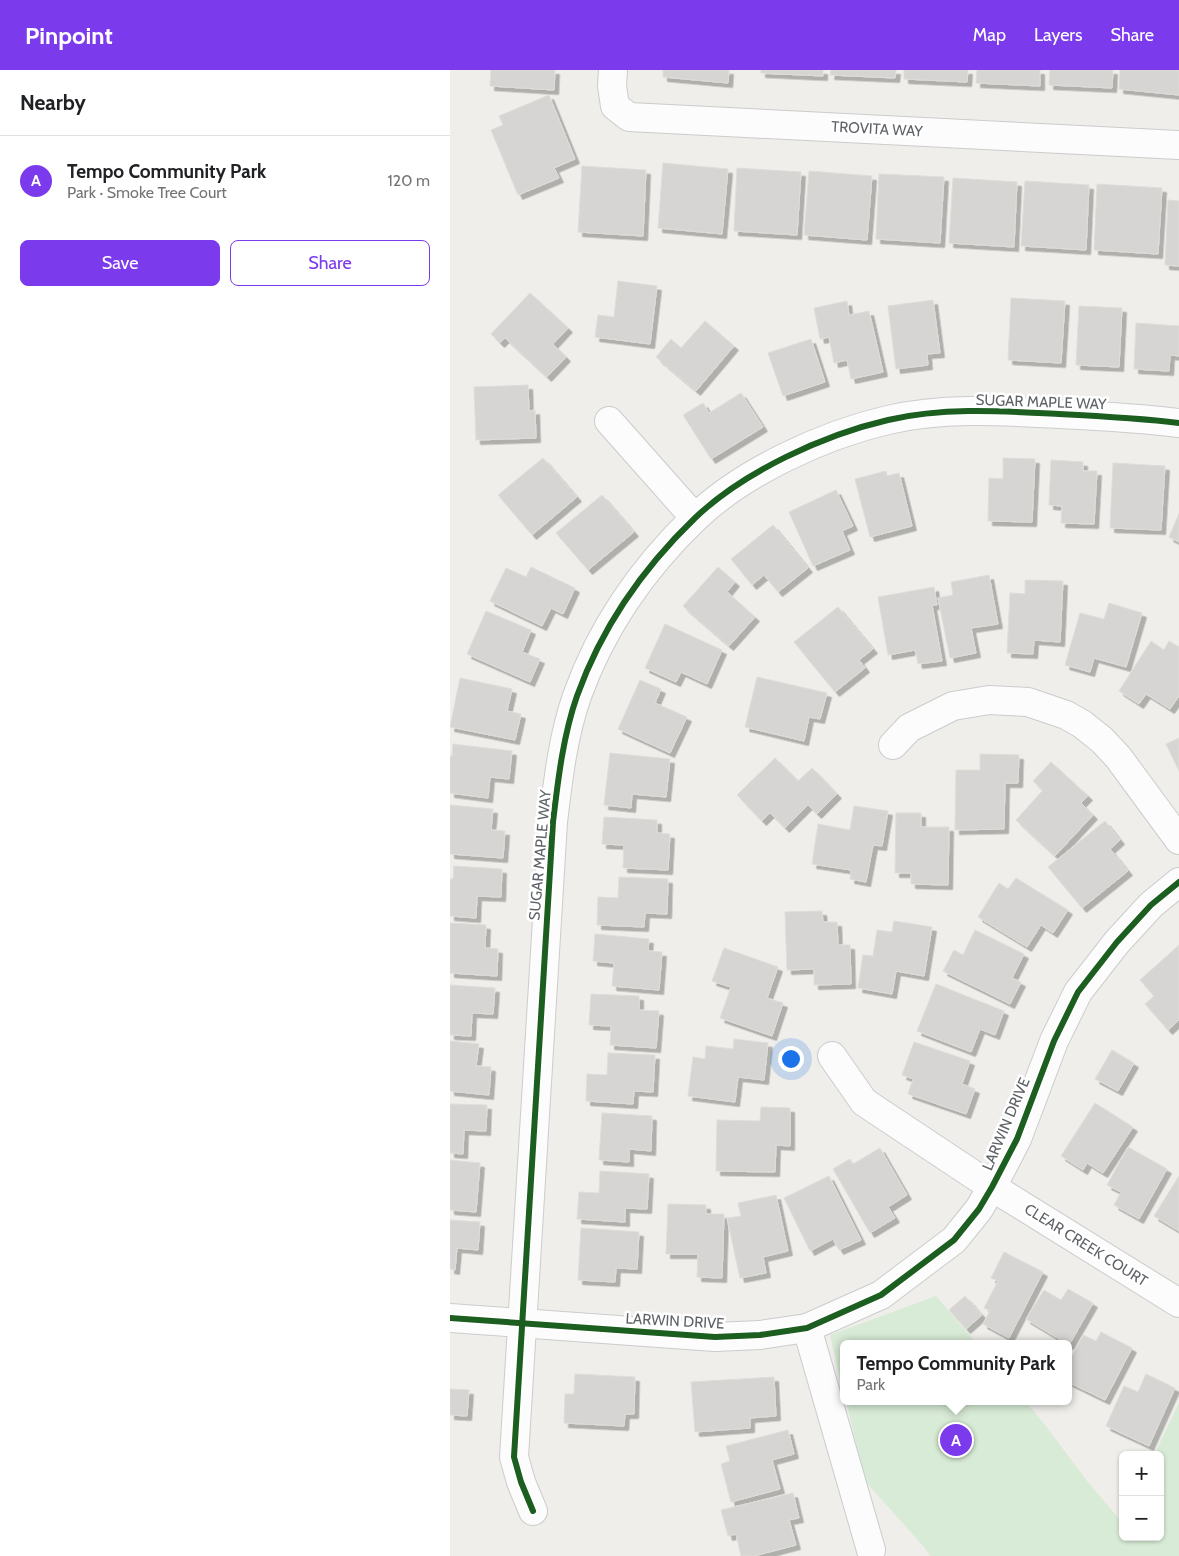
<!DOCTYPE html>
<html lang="en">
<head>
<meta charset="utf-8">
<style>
	body { margin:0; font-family:Cabin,sans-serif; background:#f6f6f6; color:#202124 }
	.controls { position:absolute; right:15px; bottom:15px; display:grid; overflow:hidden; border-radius:8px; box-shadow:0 1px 4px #0004 }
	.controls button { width:45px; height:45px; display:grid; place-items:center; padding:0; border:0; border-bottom:1px solid #e0e0e0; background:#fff; color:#202124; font:25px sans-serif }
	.you { position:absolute; left:340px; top:988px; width:18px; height:18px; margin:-12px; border:4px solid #fff; border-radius:50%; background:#1a73e8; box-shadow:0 0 0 8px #1a73e833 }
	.badge { display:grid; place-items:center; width:32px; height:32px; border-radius:50%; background:#7c3aed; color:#fff; font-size:16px; font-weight:700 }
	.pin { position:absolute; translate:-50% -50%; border:2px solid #fff; box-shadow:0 1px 5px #0006 }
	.popup { position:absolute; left:390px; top:1270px; width:232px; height:65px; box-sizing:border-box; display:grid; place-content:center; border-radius:8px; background:#fff; filter:drop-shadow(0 1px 4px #0005); font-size:16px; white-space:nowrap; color:#757577 }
	.popup b { font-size:19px; color:#202124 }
	.popup::after { content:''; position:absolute; left:50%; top:100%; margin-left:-10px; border:10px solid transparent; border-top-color:#fff }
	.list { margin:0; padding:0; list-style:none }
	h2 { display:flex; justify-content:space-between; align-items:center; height:65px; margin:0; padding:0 20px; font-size:21px }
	h2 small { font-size:16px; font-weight:400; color:#757577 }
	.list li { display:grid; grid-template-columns:32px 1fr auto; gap:15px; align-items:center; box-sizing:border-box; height:90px; padding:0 20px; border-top:1px solid #e0e0e0 }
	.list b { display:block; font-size:19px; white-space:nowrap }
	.list p { margin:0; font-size:16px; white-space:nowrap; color:#757577 }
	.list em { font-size:16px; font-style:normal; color:#757577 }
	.actions { display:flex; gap:10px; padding:15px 20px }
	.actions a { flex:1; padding:11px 0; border:1px solid #7c3aed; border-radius:8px; text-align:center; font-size:18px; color:#7c3aed }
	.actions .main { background:#7c3aed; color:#fff }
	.map { position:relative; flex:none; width:729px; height:1486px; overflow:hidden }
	header { display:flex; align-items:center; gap:30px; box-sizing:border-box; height:70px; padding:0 25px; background:#7c3aed; color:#fff }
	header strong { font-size:24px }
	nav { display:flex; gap:28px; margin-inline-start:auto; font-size:18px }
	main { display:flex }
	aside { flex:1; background:#fff }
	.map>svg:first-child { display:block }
	.green { fill:#d8ebd6 }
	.building { fill:#d6d5d3; stroke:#deddd9; filter:url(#shadow) }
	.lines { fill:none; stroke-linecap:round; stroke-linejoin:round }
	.minor-casing { stroke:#cbcccc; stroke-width:30 }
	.minor { stroke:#fdfcfc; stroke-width:28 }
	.cycleway-casing { stroke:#fff; stroke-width:9 }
	.cycleway { stroke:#1b5e20; stroke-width:6 }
	.labels { text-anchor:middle; stroke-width:5; stroke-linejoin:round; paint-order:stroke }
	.street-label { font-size:15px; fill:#5f6368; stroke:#fff }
</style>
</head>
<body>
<header>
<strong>Pinpoint</strong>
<nav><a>Map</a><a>Layers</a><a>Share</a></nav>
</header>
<main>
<aside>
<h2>Nearby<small></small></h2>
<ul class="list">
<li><span class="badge">A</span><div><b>Tempo Community Park</b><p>Park · Smoke Tree Court</p></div><em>120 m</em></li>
</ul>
<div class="actions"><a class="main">Save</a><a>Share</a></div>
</aside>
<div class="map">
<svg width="729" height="1486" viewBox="0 0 729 1486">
	<defs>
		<filter id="shadow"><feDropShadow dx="4.5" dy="4.5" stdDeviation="0" flood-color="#0004"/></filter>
	</defs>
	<rect width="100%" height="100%" fill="#efeeea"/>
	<!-- green -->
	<g class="green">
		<polygon points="486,1226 527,1274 394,1274 393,1322 380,1265"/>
		<polygon points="396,1331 575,1331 595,1355 637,1411 671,1451 673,1449 673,1467 710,1467 710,1385 704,1385 729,1333 729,1486 480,1486 475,1478 415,1411"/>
	</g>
	<!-- building -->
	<g class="building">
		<polygon points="41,0 105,0 104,20 40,16"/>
		<polygon points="213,0 279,0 278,13 213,7"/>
		<polygon points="311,0 373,0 373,6 311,3"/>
		<polygon points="381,0 446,0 445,8 380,5"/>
		<polygon points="454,0 518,0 517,12 454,9"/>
		<polygon points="527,0 590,0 590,16 526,13"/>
		<polygon points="600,0 663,0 662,18 599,15"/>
		<polygon points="670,0 729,0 729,25 669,19"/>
		<polygon points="99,25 125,89 104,98 109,108 68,125 41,60 53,55 49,46"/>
		<polygon points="213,93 278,99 272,164 208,158"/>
		<polygon points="132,96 196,100 193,166 128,162"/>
		<polygon points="287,98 351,102 347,165 284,161"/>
		<polygon points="359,101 422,106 417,170 354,165"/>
		<polygon points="429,104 494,107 490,173 426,169"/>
		<polygon points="503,108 567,112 564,177 499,173"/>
		<polygon points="575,111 639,115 636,180 571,176"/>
		<polygon points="647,114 712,118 708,184 644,180"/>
		<polygon points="718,130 729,131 729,196 715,195"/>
		<polygon points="168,211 207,216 200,274 145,267 148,245 164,247"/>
		<polygon points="80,223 118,258 103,274 116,287 97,307 55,268 50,273 41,264"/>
		<polygon points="561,228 615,231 611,293 558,290"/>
		<polygon points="483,230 490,283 477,284 478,295 446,299 438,236"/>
		<polygon points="397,231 399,245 419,241 433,302 401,309 397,290 384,293 379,267 370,269 364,238"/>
		<polygon points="629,236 672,238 669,297 626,295"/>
		<polygon points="255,251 284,276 246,321 206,287 221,269 231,278"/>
		<polygon points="686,253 729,256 729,286 720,285 719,301 684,299"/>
		<polygon points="361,269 375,312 333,326 318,283"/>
		<polygon points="78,315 79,341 85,340 86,368 26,370 24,317"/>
		<polygon points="291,323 313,357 261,389 233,345 253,333 259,343"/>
		<polygon points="93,388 127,427 82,465 48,425"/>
		<polygon points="553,388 585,389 582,452 538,451 539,408 553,409"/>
		<polygon points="601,390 633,392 633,401 647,401 644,454 611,453 612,436 599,435"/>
		<polygon points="663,393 715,396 711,460 660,458"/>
		<polygon points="436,401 437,406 449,403 462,456 420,467 405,409"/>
		<polygon points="386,420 403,456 392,461 400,480 363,496 339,442"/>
		<polygon points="152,425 184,462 138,500 106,463"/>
		<polygon points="729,444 729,472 719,467"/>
		<polygon points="323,455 358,498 328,522 314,505 302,515 281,489"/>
		<polygon points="81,497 125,518 113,544 101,538 92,556 40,531 56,498 76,507"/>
		<polygon points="268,497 285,512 277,522 305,547 279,576 233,536"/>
		<polygon points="539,505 548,554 521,558 526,583 500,588 488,528 503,525 501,512"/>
		<polygon points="575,510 613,511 610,572 584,570 583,584 557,583 560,523 575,524"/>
		<polygon points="484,517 487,535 482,535 492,591 468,594 465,580 438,585 428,527"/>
		<polygon points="659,533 692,543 676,597 644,588 640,602 615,595 630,543 654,549"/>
		<polygon points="388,537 423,579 409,590 415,598 385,622 344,572"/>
		<polygon points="36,541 81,560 72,582 90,589 80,612 17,584"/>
		<polygon points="215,554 272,580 257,614 231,602 226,612 195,598"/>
		<polygon points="701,571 714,580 719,571 729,577 729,626 720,639 696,624 689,634 669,621"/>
		<polygon points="307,607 377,623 370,649 359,647 354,671 295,657"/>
		<polygon points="10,608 62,619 57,641 71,644 65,670 0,657"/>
		<polygon points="190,610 211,619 205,633 237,647 220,683 168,659"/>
		<polygon points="729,668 729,701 716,674"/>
		<polygon points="3,674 62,681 59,709 40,707 38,728 0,723 0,686 2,686"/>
		<polygon points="160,683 220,689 216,727 182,724 181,738 154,735"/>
		<polygon points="530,684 569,685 568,713 555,713 554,759 505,760 506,700 530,700"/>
		<polygon points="325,688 348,711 362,698 387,724 367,744 358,735 335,758 320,743 312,751 287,725"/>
		<polygon points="601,692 638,726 631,733 643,745 605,786 566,750 593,720 583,711"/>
		<polygon points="0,735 43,739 41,760 55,761 53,788 0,784"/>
		<polygon points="404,736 438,741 432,776 423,775 416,812 400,809 401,800 362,794 368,754 400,760"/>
		<polygon points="446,743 471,743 471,757 499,757 498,815 461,814 461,803 445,803"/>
		<polygon points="154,747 207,750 207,763 220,764 218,800 173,798 174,775 152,774"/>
		<polygon points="655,751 670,770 660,779 678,801 632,838 598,797"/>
		<polygon points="4,796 52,799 51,827 27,826 26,848 0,846 0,809 3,809"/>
		<polygon points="169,807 218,809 217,844 195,843 194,857 147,855 148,827 168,828"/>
		<polygon points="566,808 618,840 603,863 591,855 577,877 528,847 549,813 558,819"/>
		<polygon points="372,841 373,852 387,852 388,875 400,875 401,914 364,915 364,899 337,900 335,842"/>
		<polygon points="444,851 482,857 474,906 446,901 442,924 408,918 413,885 423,886 427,860 442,862"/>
		<polygon points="0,853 36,855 35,878 48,879 47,906 0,903"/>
		<polygon points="525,860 574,884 562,908 571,912 560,934 493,901 504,880 513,885"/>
		<polygon points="145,864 199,869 198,881 212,882 209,920 162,916 164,893 143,891"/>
		<polygon points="729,875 729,950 718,960 695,934 704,926 690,910"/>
		<polygon points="274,878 328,897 317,928 333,933 322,966 270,948 281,917 262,911"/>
		<polygon points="486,914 554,941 545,965 530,959 521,982 467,961"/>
		<polygon points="0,915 45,918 43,944 22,943 21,966 0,965"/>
		<polygon points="141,924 189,926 189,940 209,941 206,978 160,975 161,956 139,955"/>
		<polygon points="284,969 318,973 314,1010 288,1007 285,1032 238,1026 243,987 255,989 256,976 283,979"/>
		<polygon points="0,971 29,974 26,996 41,997 39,1025 0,1021"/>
		<polygon points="464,972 520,991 512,1014 525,1019 516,1044 458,1024 463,1009 452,1005"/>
		<polygon points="662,980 684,993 668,1021 645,1009"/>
		<polygon points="158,983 205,985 203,1022 184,1021 183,1034 136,1031 137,1004 157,1005"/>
		<polygon points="645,1033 683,1057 653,1103 637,1093 633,1100 611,1086"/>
		<polygon points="0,1034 37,1035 36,1061 14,1060 13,1084 0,1083"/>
		<polygon points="311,1037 340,1038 340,1076 326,1075 325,1102 266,1101 267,1050 310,1051"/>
		<polygon points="152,1043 202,1046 201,1081 179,1079 179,1092 149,1090"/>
		<polygon points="678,1077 717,1099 689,1149 664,1135 671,1122 657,1115"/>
		<polygon points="430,1078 457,1125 438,1137 445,1148 420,1163 383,1099 400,1089 403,1094"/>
		<polygon points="0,1090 30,1093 26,1142 0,1140"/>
		<polygon points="150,1101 199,1104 197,1139 175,1138 175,1152 127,1149 129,1122 149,1123"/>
		<polygon points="379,1106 411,1170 389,1180 383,1169 360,1181 334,1128"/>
		<polygon points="729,1106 729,1161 704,1146"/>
		<polygon points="326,1125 338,1181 313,1187 316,1203 290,1208 277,1148 291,1146 288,1133"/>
		<polygon points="218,1134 256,1135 256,1144 274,1144 272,1208 247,1207 248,1184 216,1184"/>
		<polygon points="0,1150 30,1152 28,1180 7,1178 5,1200 0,1199"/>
		<polygon points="131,1158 189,1162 187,1199 166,1198 165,1212 128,1210"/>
		<polygon points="554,1182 593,1202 559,1268 533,1254 540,1241 534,1238 548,1211 541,1208"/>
		<polygon points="618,1219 643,1233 619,1275 576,1249 594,1220 611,1230"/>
		<polygon points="515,1226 532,1245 516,1259 499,1240"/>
		<polygon points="651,1262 682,1278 655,1330 618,1312 618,1294 633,1265 646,1271"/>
		<polygon points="125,1304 185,1307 184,1344 175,1344 174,1356 114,1353 115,1324 124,1324"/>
		<polygon points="696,1304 725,1318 699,1376 656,1356 674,1316 688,1322"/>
		<polygon points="324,1307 326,1346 300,1348 300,1358 245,1362 241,1312"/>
		<polygon points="0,1319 19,1320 17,1346 0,1345"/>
		<polygon points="338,1360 344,1384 322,1390 330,1419 281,1432 271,1394 280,1391 276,1376"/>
		<polygon points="343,1423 349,1448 339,1450 346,1475 304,1486 291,1486 286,1464 278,1466 271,1440"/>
	</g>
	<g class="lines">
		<!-- minor casing -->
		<g class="minor-casing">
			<g id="minor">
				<polyline points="163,0 162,16 165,36 179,47 729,75"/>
				<polyline points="159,351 245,448"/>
				<polyline points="443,675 459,658 503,636 539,630 578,632 616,645 632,654 652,670 668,687 729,770"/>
				<polyline points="382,986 414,1032 542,1117 729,1233"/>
				<polyline points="0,1248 265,1267 310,1265 357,1258 431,1225 504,1170 529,1139 542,1117 567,1069 604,971 628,922 667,872 701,835 729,812"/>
				<polyline points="357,1258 421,1480"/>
				<path d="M83 1441 71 1412 64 1387 103 752C108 710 113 666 127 626 151 559 193 498 245 448 293 402 373 365 438 350 494 337 552 341 609 344 649 346 689 348 729 353"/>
			</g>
		</g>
		<!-- minor -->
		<use href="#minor" class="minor"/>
		<!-- cycleway casing -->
		<g class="cycleway-casing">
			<g id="cycleway">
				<polyline points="0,1248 265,1267 310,1265 357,1258 431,1225 504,1170 529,1139 542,1117 567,1069 604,971 628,922 667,872 701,835 729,812"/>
				<path d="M83 1441 71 1412 64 1387 103 752C108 710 113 666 127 626 151 559 193 498 245 448 293 402 373 365 438 350 494 337 552 341 609 344 649 346 689 348 729 353"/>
			</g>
		</g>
		<!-- cycleway -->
		<use href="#cycleway" class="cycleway"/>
	</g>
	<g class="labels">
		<!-- street labels -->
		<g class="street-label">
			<text transform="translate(427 59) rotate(3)" y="5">TROVITA WAY</text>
			<text transform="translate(591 332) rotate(2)" y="5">SUGAR MAPLE WAY</text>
			<text transform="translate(90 785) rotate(-85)" y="5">SUGAR MAPLE WAY</text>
			<text transform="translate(556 1054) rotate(-67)" y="5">LARWIN DRIVE</text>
			<text transform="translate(636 1175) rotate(32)" y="5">CLEAR CREEK COURT</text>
			<text transform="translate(225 1251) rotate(3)" y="5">LARWIN DRIVE</text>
		</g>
	</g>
</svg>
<div class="controls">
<button>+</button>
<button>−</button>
</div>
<div class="you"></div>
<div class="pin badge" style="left:506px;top:1370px">A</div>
<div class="popup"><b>Tempo Community Park</b>Park</div>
</div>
</main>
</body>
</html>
